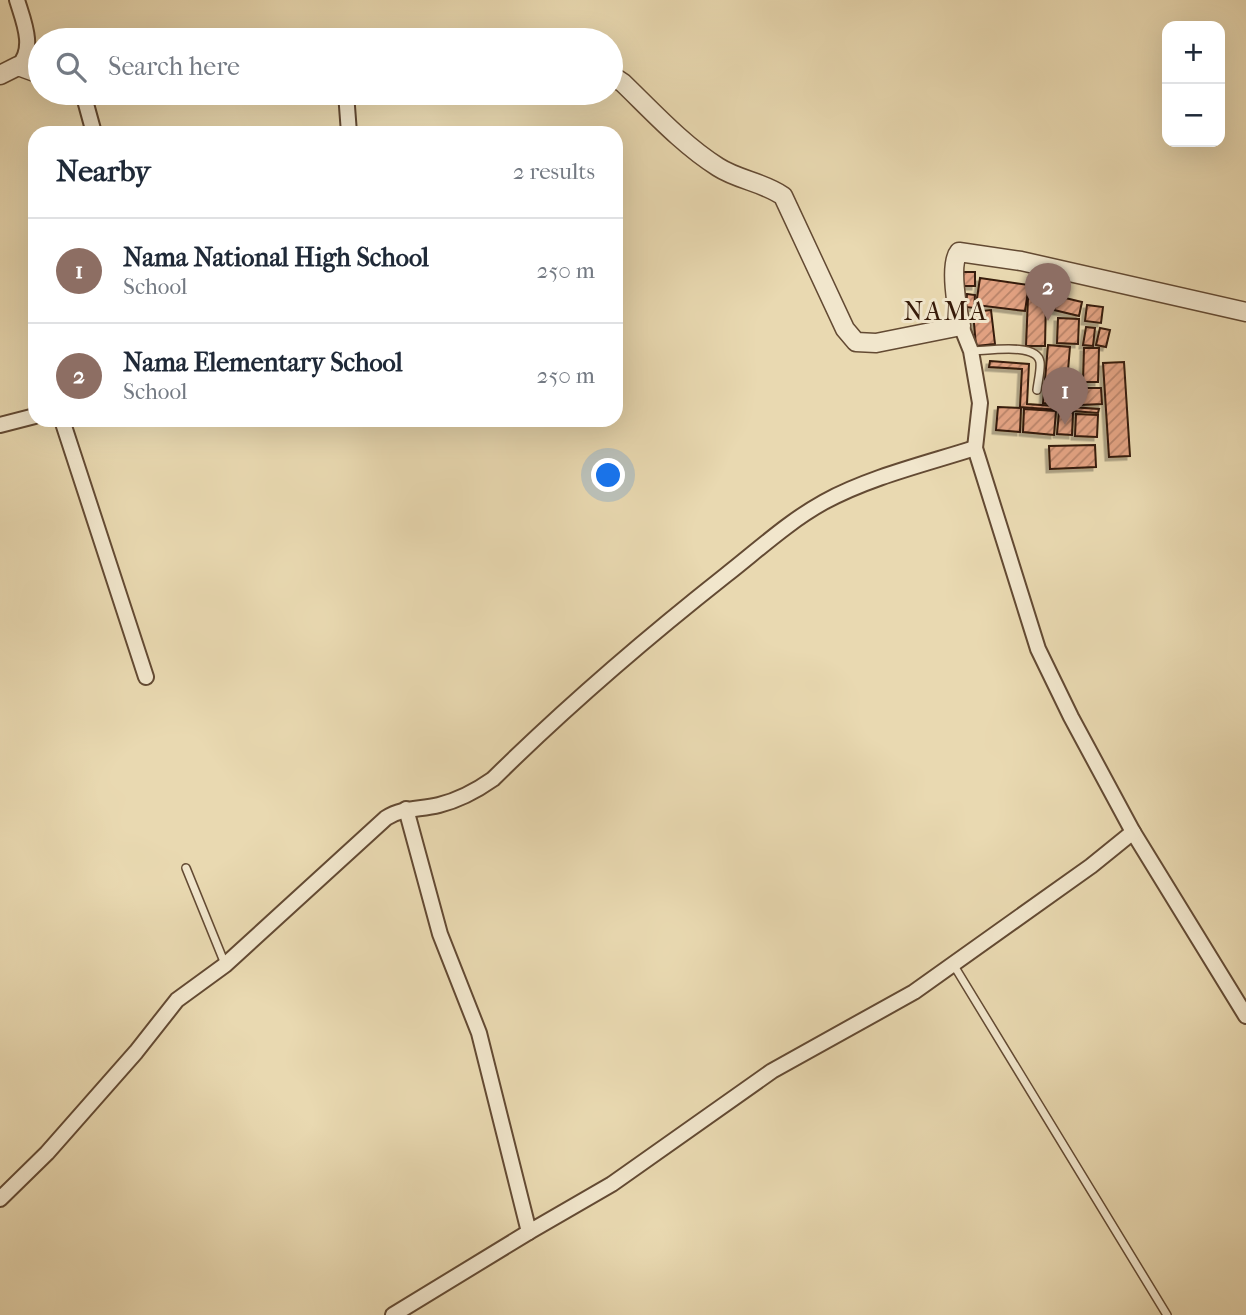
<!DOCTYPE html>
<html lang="en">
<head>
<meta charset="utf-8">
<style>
	body { margin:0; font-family:"IM FELL French Canon",serif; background:#f2f2f3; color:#1f2937 }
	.controls { position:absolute; right:21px; top:21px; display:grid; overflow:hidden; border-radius:14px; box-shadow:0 7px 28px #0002 }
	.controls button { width:63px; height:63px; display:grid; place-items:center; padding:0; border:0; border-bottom:2px solid #e0e1e3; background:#fff; color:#1f2937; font:35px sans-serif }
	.you { position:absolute; left:609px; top:476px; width:24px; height:24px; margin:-18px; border:5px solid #fff; border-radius:50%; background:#1a73e8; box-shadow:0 0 0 10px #1a73e833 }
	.badge { display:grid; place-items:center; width:46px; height:46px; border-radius:50%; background:#0f766e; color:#fff; font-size:23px; font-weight:700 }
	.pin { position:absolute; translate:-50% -58px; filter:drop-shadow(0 2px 4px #0008) }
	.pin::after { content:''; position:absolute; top:37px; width:24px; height:21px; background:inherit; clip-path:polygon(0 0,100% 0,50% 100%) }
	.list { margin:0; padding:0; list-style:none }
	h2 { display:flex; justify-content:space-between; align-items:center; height:91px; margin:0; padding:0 28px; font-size:30px }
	h2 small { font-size:23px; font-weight:400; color:#747a83 }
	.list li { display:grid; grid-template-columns:46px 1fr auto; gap:21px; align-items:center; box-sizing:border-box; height:105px; padding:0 28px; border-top:2px solid #e0e1e3 }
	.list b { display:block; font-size:26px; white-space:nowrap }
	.list p { margin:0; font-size:23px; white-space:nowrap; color:#747a83 }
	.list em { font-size:23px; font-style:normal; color:#747a83 }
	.icon { flex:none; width:38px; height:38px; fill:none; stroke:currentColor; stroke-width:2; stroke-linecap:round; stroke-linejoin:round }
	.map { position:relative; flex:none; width:1246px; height:1315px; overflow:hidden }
	.search { position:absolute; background:#fff; box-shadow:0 7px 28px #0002; left:28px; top:28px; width:595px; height:77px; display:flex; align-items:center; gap:18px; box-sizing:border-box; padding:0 24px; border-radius:38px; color:#747a83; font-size:26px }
	.panel { position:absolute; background:#fff; box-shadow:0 7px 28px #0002; left:28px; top:126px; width:595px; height:301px; border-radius:21px }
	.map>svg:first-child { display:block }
	.building { fill:url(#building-hatch); stroke:#361a09; stroke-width:2; filter:url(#shadow) }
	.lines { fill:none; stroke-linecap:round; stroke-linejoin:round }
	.service-casing { stroke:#634a33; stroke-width:10 }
	.minor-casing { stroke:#634a33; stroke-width:18 }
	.tertiary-casing { stroke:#634a33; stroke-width:21 }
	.service { stroke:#f1e6cc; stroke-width:7 }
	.minor { stroke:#f1e6cc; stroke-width:14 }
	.tertiary { stroke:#f1e6cc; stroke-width:18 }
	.labels { text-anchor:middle; stroke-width:6; stroke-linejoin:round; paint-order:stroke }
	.quarter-label { font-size:26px; letter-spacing:2px; fill:#361a09; stroke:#f1e6cc }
</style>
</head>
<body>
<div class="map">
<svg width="1246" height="1315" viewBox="0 0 1246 1315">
	<defs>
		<pattern id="building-hatch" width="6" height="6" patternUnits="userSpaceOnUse" patternTransform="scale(1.75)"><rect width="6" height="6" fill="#e2a282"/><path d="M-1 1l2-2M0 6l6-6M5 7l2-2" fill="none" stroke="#b88369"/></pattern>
		<filter id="shadow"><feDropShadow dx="-3.5" dy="3.5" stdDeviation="0" flood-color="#0004"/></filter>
	</defs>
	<rect width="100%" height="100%" fill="#e9d9b1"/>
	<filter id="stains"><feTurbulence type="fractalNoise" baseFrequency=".00286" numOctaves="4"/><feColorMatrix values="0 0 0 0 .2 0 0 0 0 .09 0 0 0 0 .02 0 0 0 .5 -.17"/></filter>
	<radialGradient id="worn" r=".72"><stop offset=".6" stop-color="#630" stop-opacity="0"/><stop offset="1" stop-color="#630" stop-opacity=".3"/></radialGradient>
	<!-- building -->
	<g class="building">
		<rect x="962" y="272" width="13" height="14"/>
		<polygon points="980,278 1029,285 1025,311 976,305"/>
		<polygon points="967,294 975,295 974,308 966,307"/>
		<polygon points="1057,296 1082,302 1079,316 1054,310"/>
		<polygon points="1028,298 1046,299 1045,346 1026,346"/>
		<polygon points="1087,305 1103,307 1101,323 1085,321"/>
		<polygon points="991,310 995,344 976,346 973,312"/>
		<polygon points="1058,318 1079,319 1078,344 1057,343"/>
		<polygon points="1086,327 1095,328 1093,346 1083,345"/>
		<polygon points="1100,328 1110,330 1106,347 1096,345"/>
		<polygon points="1048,345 1070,347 1065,405 1043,403"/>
		<polygon points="1084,348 1099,348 1098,382 1083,382"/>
		<polygon points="990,361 1029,364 1027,404 1099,409 1098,413 1020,407 1022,369 989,367"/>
		<polygon points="1124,362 1130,456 1109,457 1103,363"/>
		<polygon points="1080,388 1101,388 1102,404 1080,405"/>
		<polygon points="998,407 1021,408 1020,432 996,430"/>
		<polygon points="1024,409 1056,411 1054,435 1023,432"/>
		<polygon points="1059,412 1073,413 1072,435 1057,434"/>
		<polygon points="1076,414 1098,415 1097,437 1075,436"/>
		<polygon points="1095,445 1096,467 1050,469 1049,446"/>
	</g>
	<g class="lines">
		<!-- service casing -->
		<g class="service-casing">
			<g id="service">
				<path d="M971 351C987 351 1037 342 1040 362 1041 370 1038 381 1037 390"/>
				<polyline points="186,868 225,964"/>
				<polyline points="953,964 1167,1315"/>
			</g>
		</g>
		<!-- minor casing -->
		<g class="minor-casing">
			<g id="minor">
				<path d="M17 0C23 20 36 49 18 66"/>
				<polyline points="83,93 94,133"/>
				<polyline points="346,93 349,133"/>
				<polyline points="961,326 971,351 980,403 975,448 1038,649 1071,717 1133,832 1246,1016"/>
				<polyline points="62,420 146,677"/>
				<polyline points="0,425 35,416"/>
				<polyline points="406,809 440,934 479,1033 529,1232 612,1184 772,1071 914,992 1091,866 1133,832"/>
				<path d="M0 1199 47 1153 136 1052 177 1000 225 965 386 818C403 807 420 810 439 805 459 800 476 791 493 779 567 706 645 639 726 575 758 550 788 522 824 502 870 477 925 464 975 448"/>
				<polyline points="393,1315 529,1232"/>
			</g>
		</g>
		<!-- tertiary casing -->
		<g class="tertiary-casing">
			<g id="tertiary">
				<polyline points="0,75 18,66 40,74"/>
				<path d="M611 75 623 83C652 111 683 145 718 167 738 180 763 182 783 196L845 329 856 342 876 343 961 326C957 310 949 264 959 252L1021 261 1246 312"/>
				<polyline points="269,93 309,93"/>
			</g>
		</g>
		<!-- service -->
		<use href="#service" class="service"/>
		<!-- minor -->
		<use href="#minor" class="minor"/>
		<!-- tertiary -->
		<use href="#tertiary" class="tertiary"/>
	</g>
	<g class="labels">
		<!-- quarter labels -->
		<g class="quarter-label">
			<text x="946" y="320">NAMA</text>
		</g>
	</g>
	<rect width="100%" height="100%" filter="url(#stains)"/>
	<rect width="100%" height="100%" fill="url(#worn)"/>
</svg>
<div class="controls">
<button>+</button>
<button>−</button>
</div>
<div class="you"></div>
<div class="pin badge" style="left:1065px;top:425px;background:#8d6e63">1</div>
<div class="pin badge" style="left:1048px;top:321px;background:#8d6e63">2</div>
<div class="search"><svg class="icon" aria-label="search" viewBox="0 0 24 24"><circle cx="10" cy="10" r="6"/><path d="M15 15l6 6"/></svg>Search here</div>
<section class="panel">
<h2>Nearby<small>2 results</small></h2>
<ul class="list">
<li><span class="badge" style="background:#8d6e63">1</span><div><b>Nama National High School</b><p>School</p></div><em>250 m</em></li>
<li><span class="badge" style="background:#8d6e63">2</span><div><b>Nama Elementary School</b><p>School</p></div><em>250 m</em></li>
</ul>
</section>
</div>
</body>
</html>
